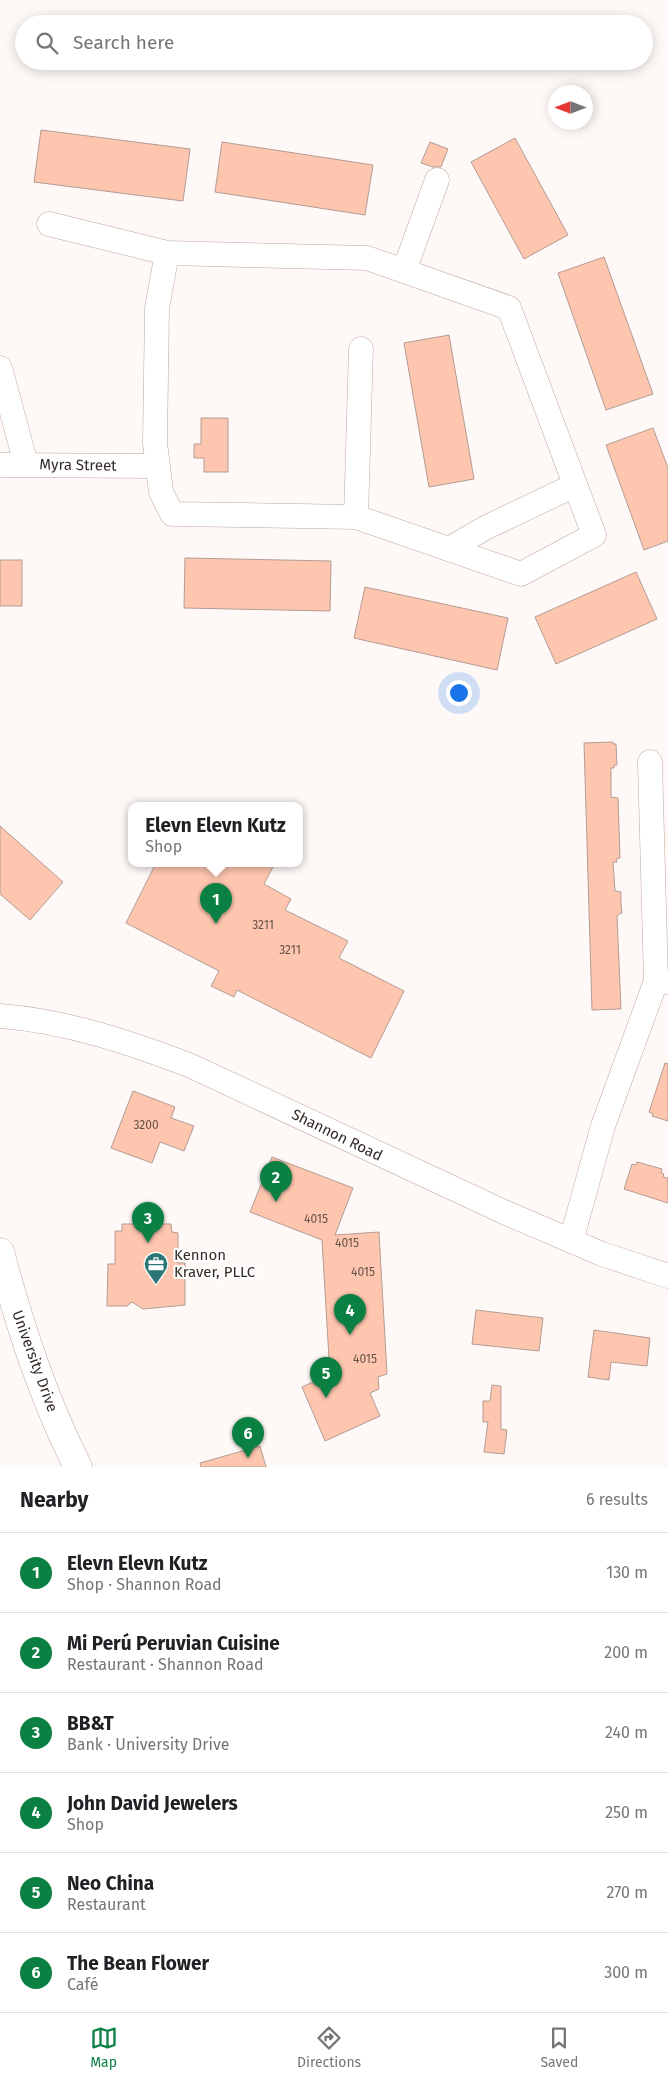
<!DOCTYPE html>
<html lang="en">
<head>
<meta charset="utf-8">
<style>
	body { margin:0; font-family:"Fira Sans",sans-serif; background:#f6f6f6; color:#202124 }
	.compass { position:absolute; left:548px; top:85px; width:45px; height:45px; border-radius:50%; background:#fff; box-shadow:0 2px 12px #0003; rotate:270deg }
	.you { position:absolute; left:458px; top:692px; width:18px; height:18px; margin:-12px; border:4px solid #fff; border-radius:50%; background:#1a73e8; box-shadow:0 0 0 8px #1a73e833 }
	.badge { display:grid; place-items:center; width:32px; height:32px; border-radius:50%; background:#0b8043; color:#fff; font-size:16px; font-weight:700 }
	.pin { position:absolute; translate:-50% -41px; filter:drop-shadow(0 1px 2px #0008) }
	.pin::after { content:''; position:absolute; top:26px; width:18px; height:15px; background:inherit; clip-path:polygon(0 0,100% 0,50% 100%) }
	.popup { position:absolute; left:128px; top:802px; width:175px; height:65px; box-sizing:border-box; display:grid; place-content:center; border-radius:10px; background:#fff; filter:drop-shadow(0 1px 4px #0005); font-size:16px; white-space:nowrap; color:#757577 }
	.popup b { font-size:19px; color:#202124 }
	.popup::after { content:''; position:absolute; left:50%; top:100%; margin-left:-10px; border:10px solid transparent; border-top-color:#fff }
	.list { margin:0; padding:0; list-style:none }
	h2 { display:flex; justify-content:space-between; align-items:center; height:65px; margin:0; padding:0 20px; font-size:21px }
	h2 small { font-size:16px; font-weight:400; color:#757577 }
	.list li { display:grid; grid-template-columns:32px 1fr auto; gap:15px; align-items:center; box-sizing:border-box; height:80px; padding:0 20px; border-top:1px solid #e0e0e0 }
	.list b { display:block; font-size:19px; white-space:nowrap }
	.list p { margin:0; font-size:16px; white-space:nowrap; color:#757577 }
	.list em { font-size:16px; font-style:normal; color:#757577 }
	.icon { flex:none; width:28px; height:28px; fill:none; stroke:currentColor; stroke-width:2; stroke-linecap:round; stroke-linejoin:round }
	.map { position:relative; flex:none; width:668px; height:1467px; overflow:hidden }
	.search { position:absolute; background:#fff; box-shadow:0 2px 12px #0003; left:15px; right:15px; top:15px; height:55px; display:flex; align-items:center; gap:12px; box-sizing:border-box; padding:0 18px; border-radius:28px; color:#757577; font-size:19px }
	.sheet { height:545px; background:#fff }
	nav { display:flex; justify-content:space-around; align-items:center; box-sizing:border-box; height:70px; border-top:1px solid #e0e0e0; background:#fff; font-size:14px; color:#757577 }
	nav a { display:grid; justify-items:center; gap:2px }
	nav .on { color:#0b8043 }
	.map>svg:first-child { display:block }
	.building { fill:#fec6af; stroke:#b29c93 }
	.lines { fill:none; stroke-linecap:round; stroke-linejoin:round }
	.minor-casing { stroke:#bda79e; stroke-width:25 }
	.major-casing { stroke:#bda79e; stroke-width:29 }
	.minor { stroke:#fff; stroke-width:24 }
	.major { stroke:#fff; stroke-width:28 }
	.labels { text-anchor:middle; stroke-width:4; stroke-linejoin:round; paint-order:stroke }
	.number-label { font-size:12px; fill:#665249 }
	.street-label { font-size:15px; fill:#332b27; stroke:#fff }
	.poi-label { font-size:15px; fill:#332b27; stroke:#fff; text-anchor:start }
</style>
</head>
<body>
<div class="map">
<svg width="668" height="1467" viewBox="0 0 668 1467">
	<rect width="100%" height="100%" fill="#fef9f7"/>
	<!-- building -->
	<g class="building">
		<polygon points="41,130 190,149 183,201 34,182"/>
		<polygon points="515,138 568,235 524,259 471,162"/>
		<polygon points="222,142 373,165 365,215 215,192"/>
		<polygon points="430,142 448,149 441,167 433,167 421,163"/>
		<polygon points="604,257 653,394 606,410 558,273"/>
		<polygon points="449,335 474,479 429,487 404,343"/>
		<polygon points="201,418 228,418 228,472 204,472 204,458 194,458 194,444 201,444"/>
		<polygon points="653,428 668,468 668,541 644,550 606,445"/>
		<polygon points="185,558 331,561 330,611 184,608"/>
		<rect x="0" y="560" width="22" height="46"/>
		<polygon points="636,572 657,619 556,664 535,617"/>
		<polygon points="365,587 508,618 497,670 354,638"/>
		<polygon points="613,742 613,744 616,744 617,765 614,765 614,768 611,768 611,797 618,798 620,858 616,859 617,862 613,862 615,891 621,892 621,904 622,913 619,914 617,917 621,1009 592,1010 584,743"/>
		<polygon points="0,826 63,882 30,920 0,894"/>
		<polygon points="156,863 275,863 264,884 291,899 285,910 348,941 339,958 404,991 371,1058 237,990 234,997 211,986 219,971 126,923"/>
		<polygon points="665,1063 668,1064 668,1121 652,1116 653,1114 649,1112"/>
		<polygon points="133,1091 175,1107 171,1118 194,1126 184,1151 160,1142 152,1163 111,1148"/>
		<polygon points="272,1157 353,1188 335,1235 379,1232 387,1374 378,1377 379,1389 370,1393 380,1416 325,1441 302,1387 335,1372 329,1359 322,1240 250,1212"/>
		<polygon points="637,1162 662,1169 661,1173 664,1174 663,1177 668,1178 668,1203 624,1189 632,1164 636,1165"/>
		<polygon points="122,1224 171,1224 172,1232 178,1233 178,1263 185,1263 185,1305 143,1309 132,1302 127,1306 107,1306 108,1264 115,1264 115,1231 122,1231"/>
		<polygon points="476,1310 543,1318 539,1351 472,1344"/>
		<polygon points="594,1330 650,1338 647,1366 611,1362 609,1380 588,1377"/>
		<polygon points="492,1385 501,1386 501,1429 507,1430 504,1454 484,1452 488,1422 483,1422 483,1401 490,1401"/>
		<polygon points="260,1446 266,1467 201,1467 200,1463"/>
	</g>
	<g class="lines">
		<!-- minor casing -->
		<g class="minor-casing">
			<g id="minor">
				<polyline points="49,224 167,253 367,258 509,308 594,535 521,574 356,517 172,514 161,492 155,443 157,308 167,253"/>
				<polyline points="404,271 437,180"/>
				<polyline points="0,368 26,464"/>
				<polyline points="0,465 156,466"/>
				<polyline points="356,517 361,349"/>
				<polyline points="449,549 485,528 575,485"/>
				<polyline points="650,762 656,981"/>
				<path d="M0 1016C66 1021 128 1042 189 1065L504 1212 602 1254 668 1276"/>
				<polyline points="571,1241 603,1126 656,981 668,982"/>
			</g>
		</g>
		<!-- major casing -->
		<g class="major-casing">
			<path id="major" d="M0 1252C20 1326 43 1398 78 1467"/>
		</g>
		<!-- minor -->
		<use href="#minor" class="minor"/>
		<!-- major -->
		<use href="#major" class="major"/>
	</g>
	<!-- icons -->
	<defs>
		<g id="office-pin" transform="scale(1.25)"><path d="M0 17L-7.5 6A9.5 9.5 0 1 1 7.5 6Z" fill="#2c7675" stroke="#fff"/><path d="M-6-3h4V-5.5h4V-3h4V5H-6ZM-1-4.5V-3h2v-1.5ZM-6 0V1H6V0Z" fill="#fff"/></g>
	</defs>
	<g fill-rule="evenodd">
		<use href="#office-pin" x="156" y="1264"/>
	</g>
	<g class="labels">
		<!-- number labels -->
		<g class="number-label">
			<text x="263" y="929">3211</text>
			<text x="290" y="954">3211</text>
			<text x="146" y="1129">3200</text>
			<text x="316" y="1223">4015</text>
			<text x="347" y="1247">4015</text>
			<text x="363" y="1276">4015</text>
			<text x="365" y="1363">4015</text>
		</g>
		<!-- street labels -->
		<g class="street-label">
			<text transform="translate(78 465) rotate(1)" y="5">Myra Street</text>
			<text transform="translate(337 1135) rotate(26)" y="5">Shannon Road</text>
			<text transform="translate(35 1361) rotate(70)" y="5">University Drive</text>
		</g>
		<!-- poi labels -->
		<g class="poi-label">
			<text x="174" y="1260">Kennon<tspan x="174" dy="17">Kraver, PLLC</tspan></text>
		</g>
	</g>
</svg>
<svg class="compass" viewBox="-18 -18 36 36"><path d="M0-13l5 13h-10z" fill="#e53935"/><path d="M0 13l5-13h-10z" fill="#757577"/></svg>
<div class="you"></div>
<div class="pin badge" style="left:216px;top:924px">1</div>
<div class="popup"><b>Elevn Elevn Kutz</b>Shop</div>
<div class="pin badge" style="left:276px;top:1202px">2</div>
<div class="pin badge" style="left:148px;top:1243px">3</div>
<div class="pin badge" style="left:350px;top:1335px">4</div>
<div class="pin badge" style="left:326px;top:1398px">5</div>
<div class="pin badge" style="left:248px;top:1458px">6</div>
<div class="search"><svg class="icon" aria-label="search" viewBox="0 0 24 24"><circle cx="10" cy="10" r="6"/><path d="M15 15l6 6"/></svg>Search here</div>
</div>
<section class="sheet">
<h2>Nearby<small>6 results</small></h2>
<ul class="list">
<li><span class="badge">1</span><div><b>Elevn Elevn Kutz</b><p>Shop · Shannon Road</p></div><em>130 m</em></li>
<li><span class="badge">2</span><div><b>Mi Perú Peruvian Cuisine</b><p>Restaurant · Shannon Road</p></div><em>200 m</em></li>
<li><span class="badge">3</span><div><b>BB&amp;T</b><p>Bank · University Drive</p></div><em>240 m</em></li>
<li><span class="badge">4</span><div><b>John David Jewelers</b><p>Shop</p></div><em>250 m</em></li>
<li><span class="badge">5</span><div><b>Neo China</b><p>Restaurant</p></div><em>270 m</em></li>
<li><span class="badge">6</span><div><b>The Bean Flower</b><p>Café</p></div><em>300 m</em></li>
</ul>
</section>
<nav>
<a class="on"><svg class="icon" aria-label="map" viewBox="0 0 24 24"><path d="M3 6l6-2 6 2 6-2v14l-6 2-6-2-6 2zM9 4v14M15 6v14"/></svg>Map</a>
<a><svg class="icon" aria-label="directions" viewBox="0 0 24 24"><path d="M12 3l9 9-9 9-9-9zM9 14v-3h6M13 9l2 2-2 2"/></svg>Directions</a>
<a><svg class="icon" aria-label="saved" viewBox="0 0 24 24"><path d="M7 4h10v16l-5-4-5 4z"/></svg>Saved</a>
</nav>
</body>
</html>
